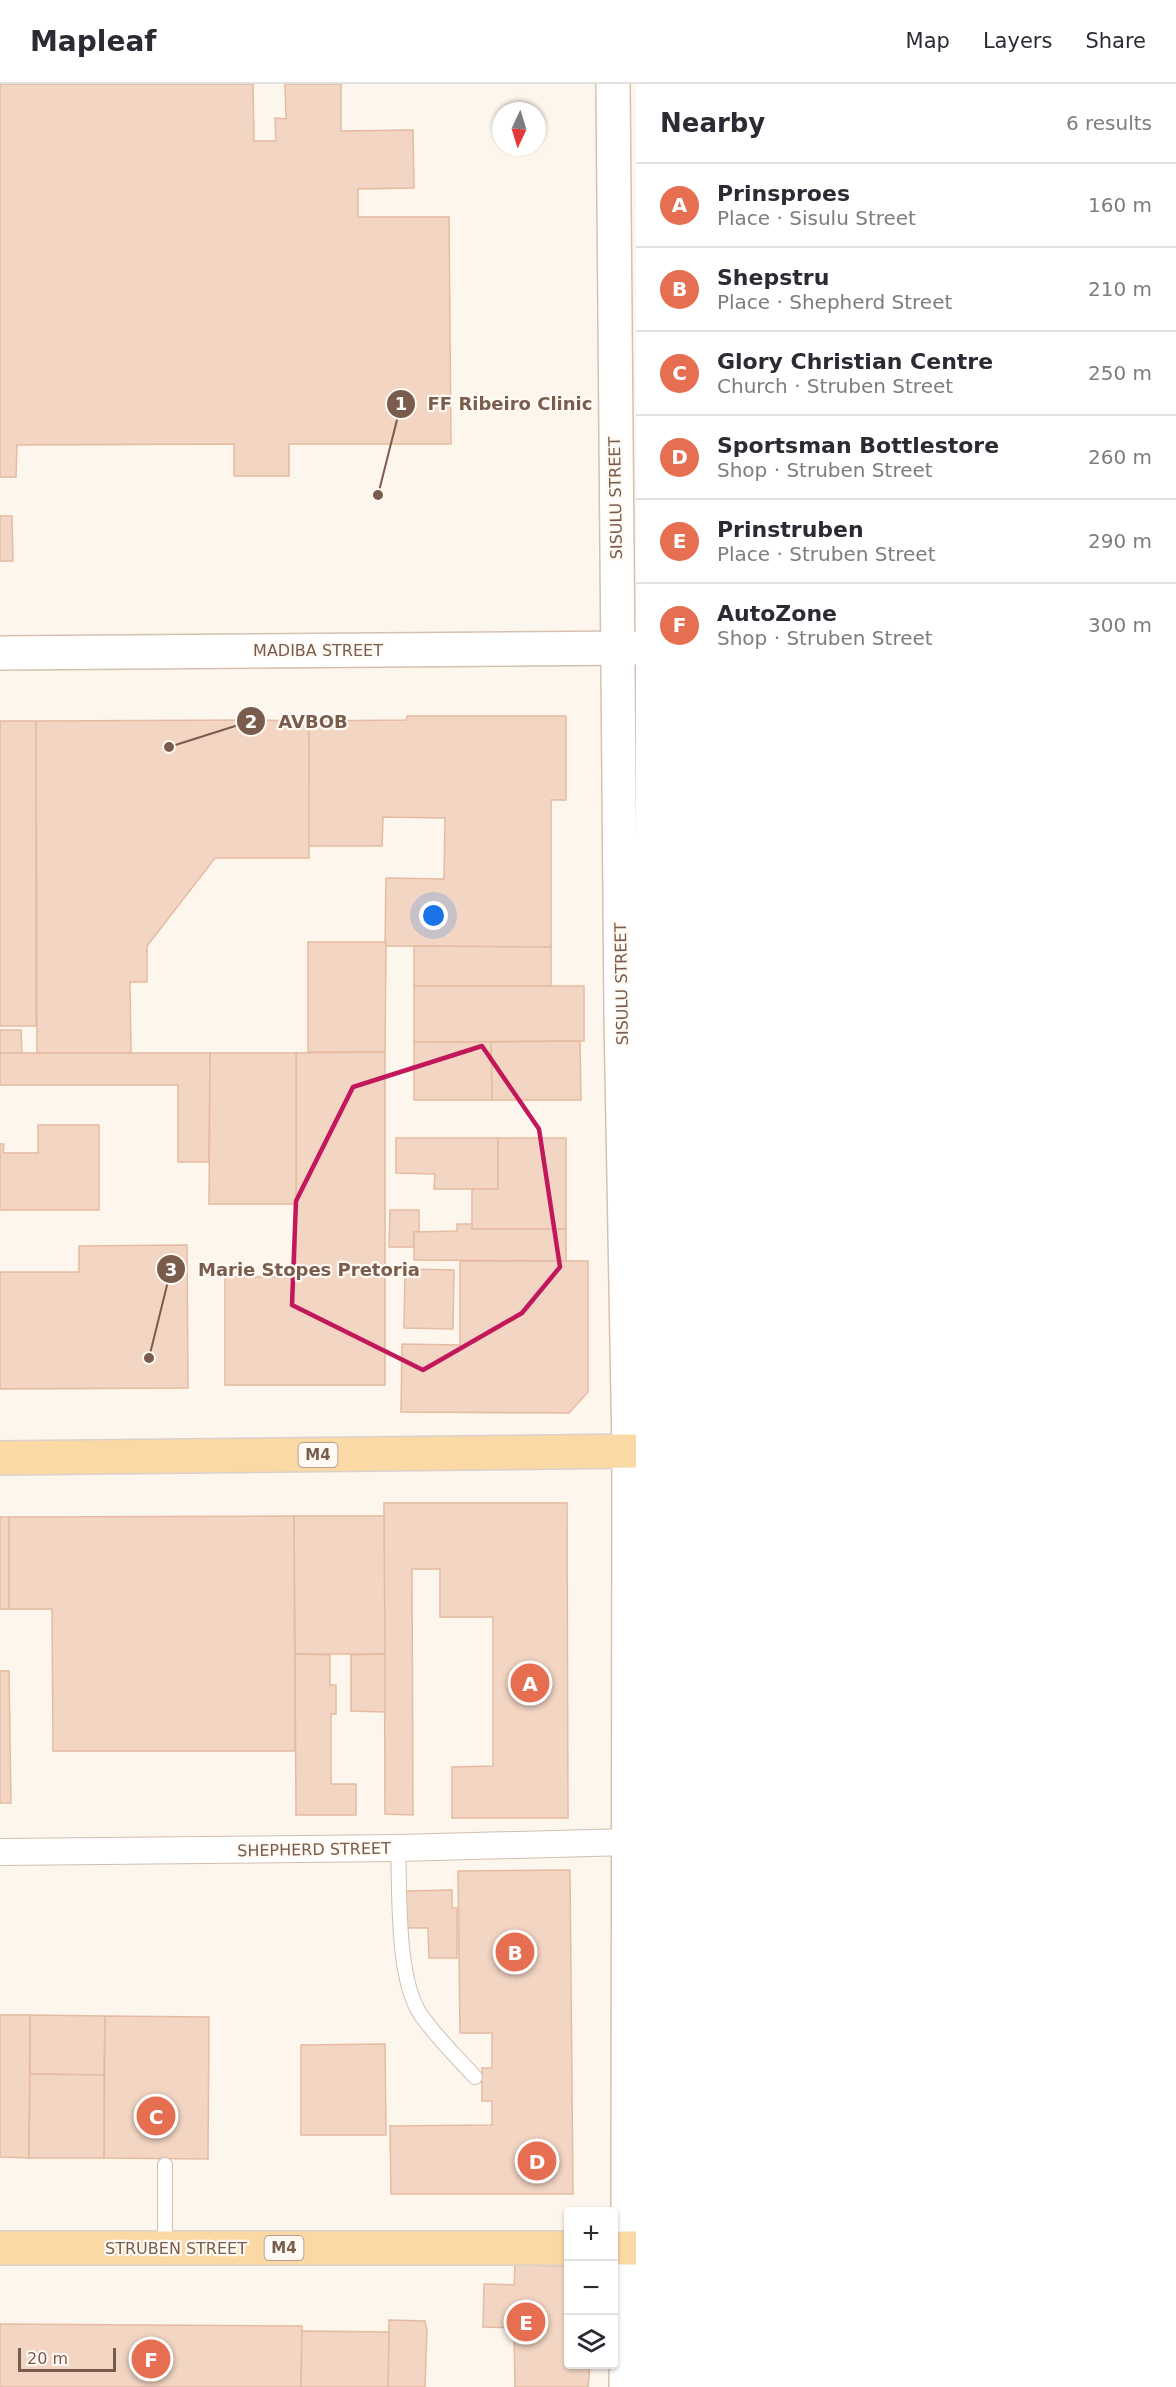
<!DOCTYPE html>
<html lang="en">
<head>
<meta charset="utf-8">
<style>
	body { margin:0; font-family:"DejaVu Sans",sans-serif; background:#f7f7f7; color:#2b2b33 }
	.controls { position:absolute; right:18px; bottom:18px; display:grid; overflow:hidden; border-radius:6px; box-shadow:0 2px 4px #0004 }
	.controls button { width:54px; height:54px; display:grid; place-items:center; padding:0; border:0; border-bottom:2px solid #e1e1e2; background:#fff; color:#2b2b33; font:30px sans-serif }
	.compass { position:absolute; left:492px; top:18px; width:54px; height:54px; border-radius:50%; background:#fff; box-shadow:0 2px 4px #0004; rotate:184deg }
	.scale { position:absolute; left:18px; bottom:15px; width:98px; box-sizing:border-box; padding-left:6px; border:3px solid #7a5c4d; border-top:0; font-size:16px; line-height:21px; white-space:nowrap; color:#7a5c4d; -webkit-text-stroke:4px #fffaf3; paint-order:stroke }
	.you { position:absolute; left:434px; top:832px; width:21px; height:21px; margin:-15px; border:4px solid #fff; border-radius:50%; background:#1a73e8; box-shadow:0 0 0 9px #1a73e833 }
	.badge { display:grid; place-items:center; width:39px; height:39px; border-radius:50%; background:#e76f51; color:#fff; font-size:20px; font-weight:700 }
	.pin { position:absolute; translate:-50% -50%; border:3px solid #fff; box-shadow:0 2px 6px #0006 }
	.list { margin:0; padding:0; list-style:none }
	h2 { display:flex; justify-content:space-between; align-items:center; height:78px; margin:0; padding:0 24px; font-size:26px }
	h2 small { font-size:20px; font-weight:400; color:#7c7c81 }
	.list li { display:grid; grid-template-columns:39px 1fr auto; gap:18px; align-items:center; box-sizing:border-box; height:84px; padding:0 24px; border-top:2px solid #e1e1e2 }
	.list b { display:block; font-size:22px; white-space:nowrap }
	.list p { margin:0; font-size:20px; white-space:nowrap; color:#7c7c81 }
	.list em { font-size:20px; font-style:normal; color:#7c7c81 }
	.icon { flex:none; width:33px; height:33px; fill:none; stroke:currentColor; stroke-width:2; stroke-linecap:round; stroke-linejoin:round }
	.map { position:relative; flex:none; width:636px; height:2303px; overflow:hidden }
	header { display:flex; align-items:center; gap:36px; box-sizing:border-box; height:84px; padding:0 30px; background:#fff; border-bottom:2px solid #e1e1e2 }
	header strong { font-size:28px }
	nav { display:flex; gap:33px; margin-inline-start:auto; font-size:21px }
	main { display:flex }
	aside { flex:1; background:#fff }
	.map>svg:first-child { display:block }
	.building { fill:#f3d5c3; stroke:#e6bba3; stroke-width:1.5 }
	.lines { fill:none; stroke-linecap:round; stroke-linejoin:round }
	.lane-casing { stroke:#d1beb0; stroke-width:16 }
	.street-casing { stroke:#d1beb0; stroke-width:28 }
	.secondary-casing { stroke:#d6c0b0; stroke-width:36 }
	.primary-casing { stroke:#dad1cd; stroke-width:36 }
	.lane { stroke:#fff; stroke-width:14 }
	.street { stroke:#fff; stroke-width:26 }
	.secondary { stroke:#fff; stroke-width:33 }
	.primary { stroke:#fbd9a5; stroke-width:33 }
	.marked { fill:none; stroke:#c2185b; stroke-width:4.5; stroke-linejoin:round }
	.labels { text-anchor:middle; stroke-width:4.5; stroke-linejoin:round; paint-order:stroke }
	.shield { fill:#fffaf3; stroke:#a28b7f; stroke-width:1.5 }
	.shield-label { font-size:15px; font-weight:bold; fill:#7a5c4d }
	.street-label { font-size:16px; fill:#7a5c4d; stroke:#fffaf3 }
	.leader { fill:none; stroke:#7a5c4d; stroke-width:2 }
	.callout-dot { fill:#7a5c4d; stroke:#fffaf3; stroke-width:2 }
	.mark-label { font-size:18px; text-anchor:middle; font-weight:bold; fill:#fff }
	.callout-label { font-size:18px; text-anchor:middle; font-weight:bold; fill:#7a5c4d; stroke:#fffaf3; stroke-width:4.5; stroke-linejoin:round; paint-order:stroke }
</style>
</head>
<body>
<header>
<strong>Mapleaf</strong>
<nav><a>Map</a><a>Layers</a><a>Share</a></nav>
</header>
<main>
<div class="map">
<svg width="636" height="2303" viewBox="0 0 636 2303">
	<rect width="100%" height="100%" fill="#fdf6ec"/>
	<!-- building -->
	<g class="building">
		<polygon points="0,0 253,0 254,57 276,57 275,34 286,35 285,0 341,0 341,47 413,46 414,104 358,105 358,133 449,133 451,360 289,360 289,392 234,392 234,360 17,361 16,393 0,393"/>
		<polygon points="0,432 12,432 13,477 0,477"/>
		<polygon points="407,632 566,632 566,716 551,716 551,863 385,862 386,794 444,795 445,734 383,733 382,762 308,762 309,637 406,636"/>
		<polygon points="254,636 309,637 309,774 215,774 147,862 147,898 130,898 131,969 37,969 36,637"/>
		<rect x="0" y="637" width="36" height="305"/>
		<polygon points="308,858 386,858 385,968 308,968"/>
		<polygon points="414,862 551,863 551,902 414,902"/>
		<polygon points="414,902 584,902 584,957 414,958"/>
		<polygon points="0,946 21,946 22,969 0,969"/>
		<polygon points="580,957 581,1016 492,1016 491,958"/>
		<polygon points="414,958 491,958 492,1016 414,1016"/>
		<polygon points="385,968 385,1301 225,1301 225,1193 296,1193 296,969"/>
		<polygon points="0,969 210,969 209,1078 178,1078 178,1001 0,1001"/>
		<polygon points="210,969 296,969 296,1120 209,1120"/>
		<polygon points="38,1041 99,1041 99,1126 0,1126 0,1060 4,1060 3,1069 38,1069"/>
		<polygon points="396,1054 498,1054 498,1105 434,1105 435,1090 396,1089"/>
		<polygon points="498,1054 566,1054 566,1145 472,1145 472,1105 498,1105"/>
		<polygon points="390,1126 419,1126 419,1147 414,1148 414,1163 389,1163"/>
		<polygon points="457,1140 472,1140 472,1145 566,1145 566,1177 414,1176 414,1148 457,1147"/>
		<polygon points="187,1161 188,1304 0,1305 0,1188 79,1188 79,1162"/>
		<polygon points="460,1177 588,1177 588,1308 569,1329 401,1328 402,1260 460,1261"/>
		<polygon points="405,1185 454,1186 453,1245 404,1244"/>
		<polygon points="384,1419 567,1419 568,1734 452,1734 452,1683 493,1682 493,1533 440,1533 440,1485 412,1485 413,1731 385,1730"/>
		<polygon points="294,1432 384,1432 385,1570 295,1570"/>
		<polygon points="294,1432 295,1667 53,1667 52,1525 9,1525 9,1433"/>
		<rect x="0" y="1433" width="9" height="92"/>
		<polygon points="295,1570 330,1571 330,1601 336,1601 336,1630 331,1630 331,1700 356,1700 356,1731 296,1731"/>
		<polygon points="385,1570 385,1628 351,1627 351,1571"/>
		<polygon points="0,1587 9,1587 11,1719 0,1719"/>
		<polygon points="570,1786 573,2110 391,2110 390,2042 492,2041 492,2017 482,2017 482,1984 492,1984 492,1949 460,1949 458,1787"/>
		<polygon points="452,1806 452,1824 457,1824 457,1874 429,1874 428,1844 406,1844 406,1807"/>
		<polygon points="0,1931 30,1931 29,2074 0,2073"/>
		<polygon points="30,1931 105,1932 104,1991 30,1990"/>
		<polygon points="105,1932 209,1933 208,2075 104,2074"/>
		<polygon points="385,1960 386,2051 301,2051 301,1961"/>
		<polygon points="30,1990 104,1991 104,2074 29,2074"/>
		<polygon points="515,2181 568,2182 568,2280 590,2280 588,2303 515,2303 514,2244 483,2243 484,2200 514,2201"/>
		<polygon points="389,2236 425,2237 427,2246 425,2303 388,2303"/>
		<polygon points="0,2240 302,2242 301,2303 0,2303"/>
		<polygon points="302,2247 389,2248 388,2303 301,2303"/>
	</g>
	<g class="lines">
		<!-- lane casing -->
		<g class="lane-casing">
			<g id="lane">
				<path d="M398 1764C400 1808 396 1895 421 1931 436 1953 457 1973 475 1993"/>
				<polyline points="165,2081 165,2164"/>
			</g>
		</g>
		<!-- street casing -->
		<g class="street-casing">
			<polyline id="street" points="0,1768 398,1764 628,1758"/>
		</g>
		<!-- secondary casing -->
		<g class="secondary-casing">
			<g id="secondary">
				<polyline points="613,0 621,931 629,1367 628,2164 626,2303"/>
				<polyline points="0,569 636,564"/>
			</g>
		</g>
		<!-- primary casing -->
		<g class="primary-casing">
			<g id="primary">
				<polyline points="0,1374 636,1367"/>
				<polyline points="0,2164 568,2164"/>
				<polyline points="614,2164 636,2164"/>
			</g>
		</g>
		<!-- lane -->
		<use href="#lane" class="lane"/>
		<!-- street -->
		<use href="#street" class="street"/>
		<!-- secondary -->
		<use href="#secondary" class="secondary"/>
		<!-- primary -->
		<use href="#primary" class="primary"/>
	</g>
	<!-- marked area -->
	<path class="marked" d="M482 962 539 1045 560 1183 522 1229 423 1286 292 1221 296 1117 353 1003Z"/>
	<g class="labels">
		<!-- shield labels -->
		<g class="shield">
			<rect x="298.5" y="1359" width="39" height="24" rx="4.5"/>
			<rect x="264.5" y="2152" width="39" height="24" rx="4.5"/>
		</g>
		<g class="shield-label">
			<text x="318" y="1376">M4</text>
			<text x="284" y="2169">M4</text>
		</g>
		<!-- street labels -->
		<g class="street-label">
			<text transform="translate(615 414) rotate(-91)" y="6">SISULU STREET</text>
			<text x="318" y="572">MADIBA STREET</text>
			<text transform="translate(621 900) rotate(-91)" y="6">SISULU STREET</text>
			<text transform="translate(314 1765) rotate(-1)" y="6">SHEPHERD STREET</text>
			<text x="176" y="2170">STRUBEN STREET</text>
		</g>
	</g>
	<!-- callouts -->
	<path class="leader" d="M378 411L401 320M169 663L251 637M149 1274L171 1185"/>
	<g class="callout-dot">
		<circle cx="378" cy="411" r="6"/>
		<circle cx="169" cy="663" r="6"/>
		<circle cx="149" cy="1274" r="6"/>
		<circle cx="401" cy="320" r="15"/>
		<circle cx="251" cy="637" r="15"/>
		<circle cx="171" cy="1185" r="15"/>
	</g>
	<g class="mark-label">
		<text x="401" y="326">1</text>
		<text x="251" y="644">2</text>
		<text x="171" y="1192">3</text>
	</g>
	<g class="callout-label">
		<text x="510" y="326">FF Ribeiro Clinic</text>
		<text x="313" y="644">AVBOB</text>
		<text x="309" y="1192">Marie Stopes Pretoria</text>
	</g>
</svg>
<div class="controls">
<button>+</button>
<button>−</button>
<button><svg class="icon" aria-label="layers" viewBox="0 0 24 24"><path d="M12 4l9 5-9 5-9-5zM3 14l9 5 9-5"/></svg></button>
</div>
<svg class="compass" viewBox="-18 -18 36 36"><path d="M0-13l5 13h-10z" fill="#e53935"/><path d="M0 13l5-13h-10z" fill="#7c7c81"/></svg>
<div class="scale">20 m</div>
<div class="you"></div>
<div class="pin badge" style="left:530px;top:1599px">A</div>
<div class="pin badge" style="left:515px;top:1868px">B</div>
<div class="pin badge" style="left:156px;top:2032px">C</div>
<div class="pin badge" style="left:537px;top:2077px">D</div>
<div class="pin badge" style="left:526px;top:2238px">E</div>
<div class="pin badge" style="left:151px;top:2275px">F</div>
</div>
<aside>
<h2>Nearby<small>6 results</small></h2>
<ul class="list">
<li><span class="badge">A</span><div><b>Prinsproes</b><p>Place · Sisulu Street</p></div><em>160 m</em></li>
<li><span class="badge">B</span><div><b>Shepstru</b><p>Place · Shepherd Street</p></div><em>210 m</em></li>
<li><span class="badge">C</span><div><b>Glory Christian Centre</b><p>Church · Struben Street</p></div><em>250 m</em></li>
<li><span class="badge">D</span><div><b>Sportsman Bottlestore</b><p>Shop · Struben Street</p></div><em>260 m</em></li>
<li><span class="badge">E</span><div><b>Prinstruben</b><p>Place · Struben Street</p></div><em>290 m</em></li>
<li><span class="badge">F</span><div><b>AutoZone</b><p>Shop · Struben Street</p></div><em>300 m</em></li>
</ul>
</aside>
</main>
</body>
</html>
